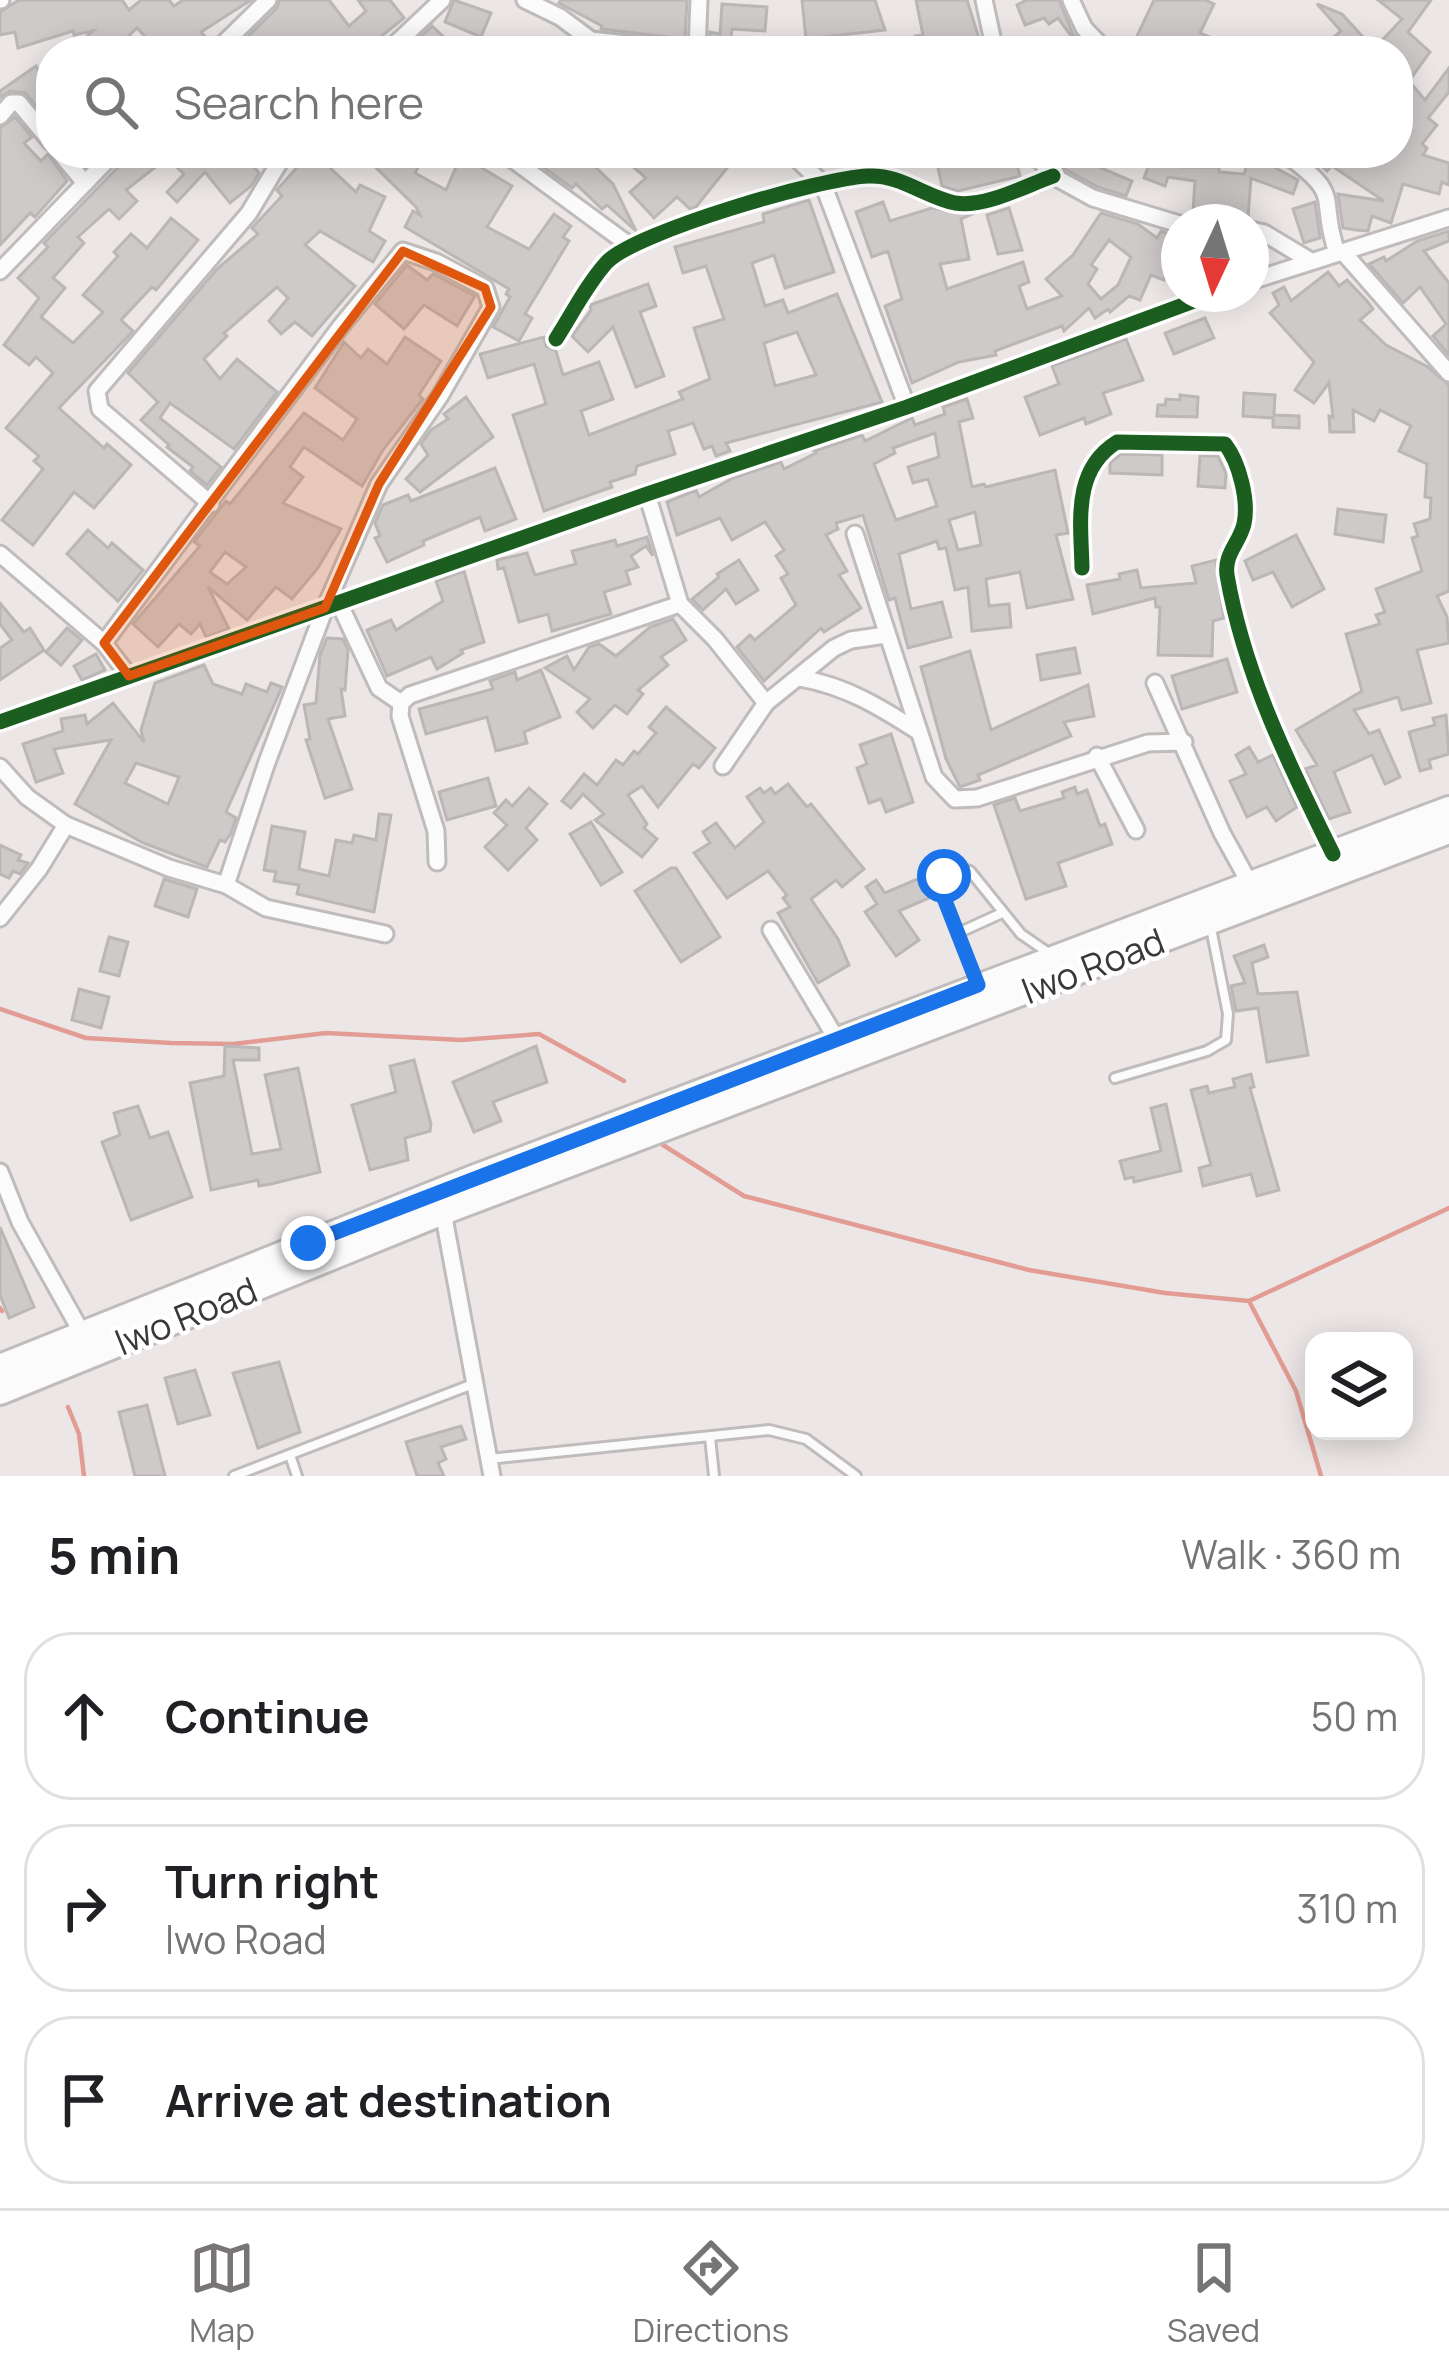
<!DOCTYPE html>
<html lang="en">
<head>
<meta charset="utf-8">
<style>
	body { margin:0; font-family:Manrope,sans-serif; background:#f6f6f6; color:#202124 }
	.controls { position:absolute; right:36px; bottom:36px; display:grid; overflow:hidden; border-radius:24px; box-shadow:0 6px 30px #0003 }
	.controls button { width:108px; height:108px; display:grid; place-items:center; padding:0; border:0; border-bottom:3px solid #e0e0e0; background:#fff; color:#202124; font:60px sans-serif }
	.compass { position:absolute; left:1161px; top:204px; width:108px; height:108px; border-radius:50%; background:#fff; box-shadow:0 6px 30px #0003; rotate:184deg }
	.stop { position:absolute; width:36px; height:36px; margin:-27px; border:9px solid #1a73e8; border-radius:50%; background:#fff }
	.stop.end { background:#1a73e8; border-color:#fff; box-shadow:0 3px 12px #0008 }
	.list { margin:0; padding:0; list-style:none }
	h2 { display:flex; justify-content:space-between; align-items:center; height:156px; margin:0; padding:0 48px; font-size:51px }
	h2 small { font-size:39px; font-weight:400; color:#757577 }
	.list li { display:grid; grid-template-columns:78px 1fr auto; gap:36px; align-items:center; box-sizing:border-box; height:168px; margin:0 24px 24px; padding:0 24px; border:3px solid #e0e0e0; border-radius:48px }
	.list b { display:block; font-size:45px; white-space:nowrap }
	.list p { margin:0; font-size:39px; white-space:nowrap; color:#757577 }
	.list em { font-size:39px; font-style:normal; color:#757577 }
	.icon { flex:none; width:66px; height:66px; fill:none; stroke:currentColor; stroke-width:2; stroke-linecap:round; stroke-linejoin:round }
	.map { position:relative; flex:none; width:1449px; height:1476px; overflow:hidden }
	.search { position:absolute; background:#fff; box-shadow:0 6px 30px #0003; left:36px; right:36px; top:36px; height:132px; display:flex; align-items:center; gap:30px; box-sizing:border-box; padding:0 42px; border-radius:48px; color:#757577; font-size:45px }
	.sheet { height:732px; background:#fff }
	nav { display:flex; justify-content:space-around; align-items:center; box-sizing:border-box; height:168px; border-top:3px solid #e0e0e0; background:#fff; font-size:33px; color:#757577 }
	nav a { display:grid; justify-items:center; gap:6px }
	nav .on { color:#7a7575 }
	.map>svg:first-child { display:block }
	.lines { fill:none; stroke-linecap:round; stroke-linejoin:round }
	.stream { stroke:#e39c93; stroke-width:4.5 }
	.building { fill:#cecac9; stroke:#bbb7b7; stroke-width:3; fill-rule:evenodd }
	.service-casing { stroke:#bfbcbb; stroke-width:14 }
	.minor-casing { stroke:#bfbcbb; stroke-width:21 }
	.primary-casing { stroke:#bfbcbb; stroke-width:30 }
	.service { stroke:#fcfbfb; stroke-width:8 }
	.minor { stroke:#fcfbfb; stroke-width:15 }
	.primary { stroke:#fcfbfb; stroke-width:24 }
	.cycleway-casing { stroke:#fff; stroke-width:22 }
	.cycleway { stroke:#1b5e20; stroke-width:15 }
	.route { stroke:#1a73e8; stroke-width:15 }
	.marked { fill:#df570e; fill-opacity:0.2; stroke:#df570e; stroke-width:9; stroke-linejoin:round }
	.labels { text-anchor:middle; stroke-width:9; stroke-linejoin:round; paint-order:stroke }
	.street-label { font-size:36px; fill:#3c3838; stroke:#fff }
</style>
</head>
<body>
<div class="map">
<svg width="1449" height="1476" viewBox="0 0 1449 1476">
	<rect width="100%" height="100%" fill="#ece7e6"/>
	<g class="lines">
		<!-- stream -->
		<g class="stream">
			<polyline points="0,1009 86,1038 171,1043 233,1044 326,1033 461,1040 539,1034 624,1081"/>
			<polyline points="663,1145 744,1196 1029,1270 1165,1293 1249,1301 1296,1391 1321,1476"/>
			<polyline points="1249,1301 1449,1208"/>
			<polyline points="0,1308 2,1311"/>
			<polyline points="68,1407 79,1434 84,1476"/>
		</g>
	</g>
	<!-- building -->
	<g class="building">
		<polygon points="19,0 122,0 129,10 141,0 169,0 174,6 183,0 251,0 201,32 208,40 195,51 146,51 152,44 137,28 113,51 70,51 93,31 74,35 73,31 18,48 15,32 0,35 0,12"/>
		<polygon points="280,0 329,0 349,26 366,11 358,0 390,0 404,18 363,51 233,51 276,9"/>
		<polygon points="454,0 491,13 481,37 445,22"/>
		<polygon points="561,0 687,0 685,39 601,29 602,26 559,3"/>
		<polygon points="802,0 875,0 885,30 806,39"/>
		<polygon points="916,0 967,0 983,51 981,47 917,51 915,36 923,35"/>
		<polygon points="1027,0 1059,0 1073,34 1089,51 1082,51 1058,18 1049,24 1044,18 1025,25 1017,5"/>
		<polygon points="1154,0 1205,0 1214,4 1200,33 1242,51 1130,51"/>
		<polygon points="1378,0 1431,0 1408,32 1430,52 1409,81 1425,100 1449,68 1449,92 1428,118 1437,125 1422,144 1427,148 1423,155 1449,163 1449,185 1442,182 1439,194 1403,184 1391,223 1372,216 1368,231 1356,230 1343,228 1338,194 1384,201 1332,166 1327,171 1308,153 1398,153 1398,70 1401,73 1406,68 1398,60 1398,51 1318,51 1341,31 1317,4 1342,14 1374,49 1402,19"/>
		<polygon points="722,4 767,7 765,31 732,29 729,51 709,51 710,32 720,34"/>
		<polygon points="432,26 446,39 458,51 422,51 414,43"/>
		<polygon points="36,66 41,75 51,67 51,123 25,93 10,91 0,97 0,91"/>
		<polygon points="15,117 32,137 24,143 41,161 48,154 67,181 35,217 30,213 0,245 0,128"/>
		<polygon points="132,153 242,153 259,173 251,186 230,203 205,172 177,202 167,192 184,174 167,158 126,190 137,201 119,219 109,209 78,237 84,243 53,278 65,288 41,317 73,343 103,312 83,295 118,256 114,252 131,234 147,248 171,218 198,240 156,290 152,287 121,320 133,331 59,408 104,448 107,444 131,465 94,508 74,492 33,545 2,520 43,469 34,461 39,456 6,428 53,373 36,357 29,365 4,345 39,298 18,278 48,247 44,243"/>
		<polygon points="297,153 314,153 356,192 360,185 385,197 369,231 385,241 373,262 320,231 305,245 355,286 312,336 295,322 281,334 269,321 288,298 277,287 224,333 227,336 204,359 220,379 237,359 277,392 234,449 170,403 160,418 221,467 207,485 190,471 193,467 167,447 169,445 141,420 158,402 128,373 217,269 258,234 252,228 282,196 277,190 299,165 294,161"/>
		<polygon points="361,153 426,153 415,173 446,190 460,158 482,168 512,186 487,227 529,249 554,214 571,226 563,237 569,241 525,314 532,318 519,341 493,327 510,297 506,294 509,289 405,227 413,211 420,215 416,207"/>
		<polygon points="524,153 598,153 590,162 613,184 636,231 607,205 602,209 576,184 572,188"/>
		<polygon points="617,153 739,153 696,207 690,209 677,197 654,218 630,192 646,178"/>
		<polygon points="822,153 882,153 881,164 857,165 822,161"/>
		<polygon points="968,153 1014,153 1020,176 958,191 942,186 937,163 968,157"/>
		<polygon points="1057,153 1066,153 1132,181 1126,196 1098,187 1061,167 1054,159"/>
		<polygon points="1129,153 1171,153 1168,162 1181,167 1219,167 1219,172 1244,174 1251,153 1272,153 1272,166 1298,180 1293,194 1251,178 1248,218 1224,219 1224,213 1193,212 1195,181 1168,177 1165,186 1144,178 1150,162"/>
		<path d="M809 200 834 272 785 288 774 255 752 263 765 306 783 300 788 313 837 294 882 402 726 443 730 451 716 456 712 446 704 449 693 423 668 431 675 454 637 466 635 474 610 482 612 487 544 511 513 415 546 404 534 364 488 378 480 354 544 337 546 346 556 351 563 375 599 362 613 399 581 411 589 435 683 399 679 392 710 379 694 328 724 319 706 266 683 273 675 247 764 222 763 214ZM797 332 816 375 775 386 764 343Z"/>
		<path d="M883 202 890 221 932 208 970 215 961 219 969 259 940 264 947 289 1023 262 1029 282 1019 286 1027 309 1062 296 1046 279 1073 255 1101 213 1138 224 1157 238 1161 231 1179 238V269L1168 267 1164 280 1151 275 1140 300 1129 296 1110 312 1108 309 1095 318 1089 308 1064 331 1062 326 995 351 996 355 959 362 912 383 885 306 902 299 888 251 872 257 856 212ZM1109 240 1131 257 1118 285 1101 299 1088 284 1097 269 1091 265Z"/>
		<polygon points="1315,202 1320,238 1304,243 1293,209"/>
		<polygon points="1009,208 1022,250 998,254 987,215"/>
		<polygon points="1449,231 1449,241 1424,251 1449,283 1449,355 1433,336 1446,324 1420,287 1403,303 1369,264 1384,257 1386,261 1417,241"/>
		<polygon points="407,265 427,280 433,274 475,296 457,326 424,305 404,329 375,304"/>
		<polygon points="1328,272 1339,286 1347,280 1367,301 1373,309 1360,320 1386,345 1428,367 1449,385 1449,591 1437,596 1447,617 1449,643 1417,650 1431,703 1402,710 1398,697 1354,710 1369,734 1379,730 1400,777 1385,784 1372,755 1334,772 1350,812 1329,819 1305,769 1317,765 1296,730 1362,691 1346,634 1380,624 1376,615 1385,612 1376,589 1422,571 1412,538 1418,536 1414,524 1430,519 1431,498 1425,497 1427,464 1399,451 1411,426 1380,410 1374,421 1353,410 1354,432 1330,432 1329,416 1333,417 1329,383 1314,403 1295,390 1314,362 1270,313 1279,305 1273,293 1284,287 1291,301"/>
		<polygon points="648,284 656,306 640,312 664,376 636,387 613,327 588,352 572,336 591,310 590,305"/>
		<polygon points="1205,318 1214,338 1174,354 1165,333"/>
		<path d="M405 337 441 361 419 395 423 399 383 450 362 486 304 447 290 467 303 477 283 503 341 529 318 568 292 599 276 587 247 620 208 587 229 629 206 637 200 624 191 634 179 624 158 647 133 624 200 546 194 542 226 501 230 504 304 413 343 440 357 419 315 388 344 342 361 358 368 349 387 364ZM225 552 246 567 227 584 210 572Z"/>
		<polygon points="1126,339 1143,380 1103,393 1111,414 1086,424 1084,418 1040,435 1025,397 1059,384 1052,366"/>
		<polygon points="1244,393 1275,395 1274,415 1299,416 1299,428 1273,427 1273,418 1243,416"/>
		<polygon points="1180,395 1198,397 1197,417 1157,416 1158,405 1165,405 1166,399 1180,400"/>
		<polygon points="466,397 493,437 420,492 406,479 428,455 421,444 431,430 448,419 444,414"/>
		<path d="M967 399 973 418 959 422 972 487 984 484 986 487 1055 470 1068 533 1056 535 1073 599 1027 608 1020 572 986 579 989 606 1009 604 1011 627 972 631 968 587 955 590 946 548 939 549 937 541 899 554 911 609 942 602 951 637 908 648 895 598 889 600 863 515 836 523 838 529 826 535 847 571 839 575 861 608 824 632 821 628 764 681 737 647 750 635 755 640 796 605 781 578 788 574 776 556 784 550 765 522 732 540 720 518 677 535 667 502 696 490 699 497 733 478 781 462 784 469 816 453 814 451 862 435 865 441 912 418 915 425 945 414 943 407ZM935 433 939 457 908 467 913 483 928 479 937 506 896 520 874 464 895 453 893 448ZM975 512 981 545 958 550 949 520Z"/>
		<polygon points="1121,454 1162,455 1162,475 1110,473 1110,463"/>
		<polygon points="1200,456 1218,456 1226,473 1225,488 1198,486"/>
		<polygon points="495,468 516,519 485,531 480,517 423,541 424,545 387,562 375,538 380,536 375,523 383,505 408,495 411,501"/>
		<polygon points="1338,509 1386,515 1383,542 1335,534"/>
		<polygon points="88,530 108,548 112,543 143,570 118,601 67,554"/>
		<polygon points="1296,535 1324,589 1292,607 1273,572 1253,580 1245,561"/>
		<polygon points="647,537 653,556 646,546 631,556 638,567 626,571 630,584 604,592 611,614 552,631 548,614 519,622 504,568 498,569 497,560 527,553 535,575 576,564 572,551 615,540 617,546"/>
		<polygon points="739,560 758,590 736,604 726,589 703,610 692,599 719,577 717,574"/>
		<polygon points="1216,560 1224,618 1213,621 1212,656 1158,655 1160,607 1156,607 1155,598 1093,614 1087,585 1120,579 1119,574 1137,570 1141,588 1196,583 1192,566"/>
		<polygon points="464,571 484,642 461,650 463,653 437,669 431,657 387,676 367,630 391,620 396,630 443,601 436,581"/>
		<polygon points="0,603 24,632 30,628 44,650 0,680 0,648 12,640 0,624"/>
		<polygon points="673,619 686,640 661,657 668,665 638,690 643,694 627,714 615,705 593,728 577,712 590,699 545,668 567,656 574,670 589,647 599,644 616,656 650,627"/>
		<polygon points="67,628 82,640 61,665 46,652"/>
		<polygon points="327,638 343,639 348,650 345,690 341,689 345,716 328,719 352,789 325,798 306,740 310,739 304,705 316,703 320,655"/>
		<polygon points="1075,648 1080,673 1041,680 1037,655"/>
		<polygon points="970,651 991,730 1088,685 1094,716 1064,722 1071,736 978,775 980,780 960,787 946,759 921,667"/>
		<polygon points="96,654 105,670 82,680 74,666"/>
		<polygon points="1227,659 1237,692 1182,709 1172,676"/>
		<path d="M204 665 213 684 242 694 246 684 267 692 271 683 282 687 226 812 236 818 231 833 225 842 220 840 207 867 143 843 75 804 111 740 54 749 63 773 36 782 23 744 63 731 61 719 85 715 87 724 113 703 144 742 141 730 155 683ZM136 763 179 777 168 804 125 783Z"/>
		<polygon points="541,670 560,717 524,732 527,743 496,751 487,717 426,734 419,709 493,689 490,681 515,672 517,680"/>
		<polygon points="666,707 715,748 699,768 693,764 658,807 642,786 628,795 647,824 644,828 657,839 642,857 595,820 604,814 583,794 571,808 562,801 584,774 597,785 616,760 623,765 634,751 638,754 656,733 649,727"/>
		<polygon points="1446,715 1449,754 1429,760 1431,768 1420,771 1409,732 1435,725 1433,718"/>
		<polygon points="891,734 913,802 886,812 881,799 869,803 857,768 867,764 860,745"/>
		<polygon points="1249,747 1258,762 1273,755 1297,807 1276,821 1267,807 1247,817 1230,781 1246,774 1236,755"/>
		<polygon points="488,778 496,806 447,820 439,792"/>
		<polygon points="788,784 807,807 811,804 864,869 842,887 836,880 811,899 838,939 849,965 818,983 778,913 790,907 783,898 787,895 768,871 727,898 694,853 710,843 703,832 716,823 735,848 764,822 747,797 760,788 764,793 771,788 775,794"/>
		<polygon points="1075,787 1077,794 1087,790 1100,826 1105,824 1112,844 1058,863 1066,886 1026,899 994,805 1015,798 1020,811 1064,798 1062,792"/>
		<polygon points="529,788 547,804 526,828 537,840 508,870 485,847 507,825 494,813 506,800 512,806"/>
		<polygon points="379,814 391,815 374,912 297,894 299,885 274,881 276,872 264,870 272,826 305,832 299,869 329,876 336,840 352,843 354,835 376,840"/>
		<polygon points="591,822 622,872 601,885 570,834"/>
		<polygon points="0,845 21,855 18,860 28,863 20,874 13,871 9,878 0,874"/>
		<polygon points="671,868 676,868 720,937 681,962 635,891"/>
		<polygon points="920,878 929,898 899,911 919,940 896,956 865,912 877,904 866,887 876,880 885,893"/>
		<polygon points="164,879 197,889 188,917 155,906"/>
		<polygon points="109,937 128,942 119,976 100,971"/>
		<polygon points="1264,945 1268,957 1252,963 1258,994 1297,992 1308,1055 1267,1062 1258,1008 1236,1011 1231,986 1245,983 1234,956"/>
		<polygon points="79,989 109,997 101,1028 72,1020"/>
		<polygon points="225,1046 259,1048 259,1060 233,1060 252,1154 281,1149 265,1075 298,1068 320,1172 271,1184 259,1186 258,1180 211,1190 190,1083 224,1076"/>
		<polygon points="536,1046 547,1082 493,1102 501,1121 474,1132 453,1082"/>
		<polygon points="414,1060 431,1124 430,1131 405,1138 408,1160 370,1170 352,1105 396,1092 390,1066"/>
		<polygon points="1251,1074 1254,1087 1250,1088 1279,1190 1257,1196 1251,1174 1203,1186 1199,1168 1211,1165 1191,1090 1207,1086 1209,1093 1235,1087 1233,1079"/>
		<polygon points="1166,1104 1181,1171 1134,1182 1133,1177 1125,1179 1120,1161 1161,1151 1151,1108"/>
		<polygon points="138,1106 150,1138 168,1132 192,1197 131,1220 102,1142 120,1135 114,1113"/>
		<polygon points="0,1227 34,1307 9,1318 0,1295"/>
		<polygon points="279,1362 300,1432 258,1448 233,1373"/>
		<polygon points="195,1370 210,1415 178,1424 165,1378"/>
		<polygon points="147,1405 165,1476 135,1476 119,1412"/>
		<polygon points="461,1426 466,1439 441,1447 446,1459 438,1463 444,1476 417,1476 406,1442"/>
	</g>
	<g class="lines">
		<!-- service casing -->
		<g class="service-casing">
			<g id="service">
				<polyline points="958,933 1002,913"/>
				<polyline points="977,983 940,888 944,876 959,868 970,871 1021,934 1050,954"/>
				<polyline points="1115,1078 1207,1051 1226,1040 1228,1014 1210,923"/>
				<polyline points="710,1437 714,1476"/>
				<polyline points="290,1455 297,1476"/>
				<polyline points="489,1459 769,1430 806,1439 856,1476"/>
				<polyline points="234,1476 473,1384"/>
			</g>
		</g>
		<!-- minor casing -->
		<g class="minor-casing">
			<g id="minor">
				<polyline points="0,0 1,0"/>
				<polyline points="525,0 560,17 591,40 689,51"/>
				<polyline points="984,0 995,51"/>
				<polyline points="1071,0 1084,28 1106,51"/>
				<polyline points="216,51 268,0"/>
				<polyline points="388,51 442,0"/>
				<polyline points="697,51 699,0"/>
				<polyline points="747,51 753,47 764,51"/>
				<polyline points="0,116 11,103 19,103 51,142"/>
				<polyline points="60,153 85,183"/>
				<polyline points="510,153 512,159 629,245"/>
				<polyline points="791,153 823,184 907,407"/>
				<polyline points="1034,153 1053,176 1093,198 1179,224"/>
				<path d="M1284 153C1346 198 1317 194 1337 253"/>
				<polyline points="1251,230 1264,233 1309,260"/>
				<polyline points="1343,252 1449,373"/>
				<polyline points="0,271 114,153"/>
				<polyline points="1251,281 1449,218"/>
				<path d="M556 339C572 314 587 284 607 262 638 231 821 178 868 176 900 174 925 197 955 203 985 208 1025 186 1053 176"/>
				<polyline points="647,494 680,604 715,639 766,703"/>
				<polyline points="211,504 100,409 97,391 249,213 285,153"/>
				<polyline points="855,534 934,777 955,799 977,798 1148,743 1184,742"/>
				<polyline points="0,554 104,643 129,676"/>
				<path d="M1082 568C1081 522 1072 470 1117 442L1225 444C1239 462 1249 500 1244 524 1239 544 1224 554 1227 575 1244 674 1289 765 1333 854"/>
				<polyline points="339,603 379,688 401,703"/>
				<polyline points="104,643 341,326 403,251 436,262 485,288 491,307 440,396 379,484 325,608 267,762 226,885"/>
				<path d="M800 678C846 686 880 707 919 732"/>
				<polyline points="1155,683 1222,833 1249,882"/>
				<polyline points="401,703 410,695 680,604"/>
				<polyline points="401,703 400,716 436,831 437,862"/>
				<polyline points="0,722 647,494 907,407 1213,294"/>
				<polyline points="1097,756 1136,830"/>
				<polyline points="723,766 766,703 834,648 851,640 886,635"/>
				<polyline points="0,767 27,797 66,825 169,868 226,885 266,908 385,934"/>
				<polyline points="0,918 39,869 66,825"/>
				<polyline points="771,930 836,1038"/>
				<polyline points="0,1172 20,1222 82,1333"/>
				<polyline points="443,1212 492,1476"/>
			</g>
		</g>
		<!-- primary casing -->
		<g class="primary-casing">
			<g id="primary">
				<polyline points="0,1367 473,1178 1449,809"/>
				<polyline points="0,1392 443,1212 1449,831"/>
			</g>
		</g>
		<!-- service -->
		<use href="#service" class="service"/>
		<!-- minor -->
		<use href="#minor" class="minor"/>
		<!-- primary -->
		<use href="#primary" class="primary"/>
		<!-- cycleway casing -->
		<g class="cycleway-casing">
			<g id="cycleway">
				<path d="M556 339C572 314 587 284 607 262 638 231 821 178 868 176 900 174 925 197 955 203 985 208 1025 186 1053 176"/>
				<path d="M1082 568C1081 522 1072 470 1117 442L1225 444C1239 462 1249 500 1244 524 1239 544 1224 554 1227 575 1244 674 1289 765 1333 854"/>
				<polyline points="0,722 647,494 907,407 1213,294"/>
			</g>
		</g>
		<!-- cycleway -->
		<use href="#cycleway" class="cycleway"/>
	</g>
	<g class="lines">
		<!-- route -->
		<polyline class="route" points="308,1243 978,985 940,888 944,876"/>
	</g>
	<!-- marked area -->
	<path class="marked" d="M403 251 485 288 491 307 379 484 325 608 129 676 104 643Z"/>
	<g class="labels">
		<!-- street labels -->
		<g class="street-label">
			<text transform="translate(1093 966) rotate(-21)" y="13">Iwo Road</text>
			<text transform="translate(186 1316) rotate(-22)" y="13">Iwo Road</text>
		</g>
	</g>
</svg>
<div class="controls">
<button><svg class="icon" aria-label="layers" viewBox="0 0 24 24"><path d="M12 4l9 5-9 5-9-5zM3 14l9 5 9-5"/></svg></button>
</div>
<svg class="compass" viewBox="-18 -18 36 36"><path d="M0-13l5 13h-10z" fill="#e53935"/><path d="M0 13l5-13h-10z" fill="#757577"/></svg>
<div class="stop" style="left:944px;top:876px"></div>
<div class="stop end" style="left:308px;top:1243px"></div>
<div class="search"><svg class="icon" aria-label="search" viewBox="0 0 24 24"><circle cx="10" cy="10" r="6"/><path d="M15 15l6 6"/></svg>Search here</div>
</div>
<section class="sheet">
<h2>5 min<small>Walk · 360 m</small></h2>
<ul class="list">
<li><svg class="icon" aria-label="ahead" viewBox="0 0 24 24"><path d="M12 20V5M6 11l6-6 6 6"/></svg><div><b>Continue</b></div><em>50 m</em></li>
<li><svg class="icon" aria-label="right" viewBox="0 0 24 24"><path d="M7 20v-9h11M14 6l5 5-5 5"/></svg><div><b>Turn right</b><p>Iwo Road</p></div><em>310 m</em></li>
<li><svg class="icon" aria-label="arrive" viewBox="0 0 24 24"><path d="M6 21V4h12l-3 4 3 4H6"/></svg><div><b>Arrive at destination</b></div></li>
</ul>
</section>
<nav>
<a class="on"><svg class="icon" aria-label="map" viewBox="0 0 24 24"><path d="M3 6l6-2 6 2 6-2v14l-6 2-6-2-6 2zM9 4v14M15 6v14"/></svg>Map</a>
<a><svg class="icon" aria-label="directions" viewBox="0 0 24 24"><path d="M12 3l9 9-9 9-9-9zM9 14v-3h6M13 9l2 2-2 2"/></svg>Directions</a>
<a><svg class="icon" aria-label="saved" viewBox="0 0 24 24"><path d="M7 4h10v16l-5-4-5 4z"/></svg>Saved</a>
</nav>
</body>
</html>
